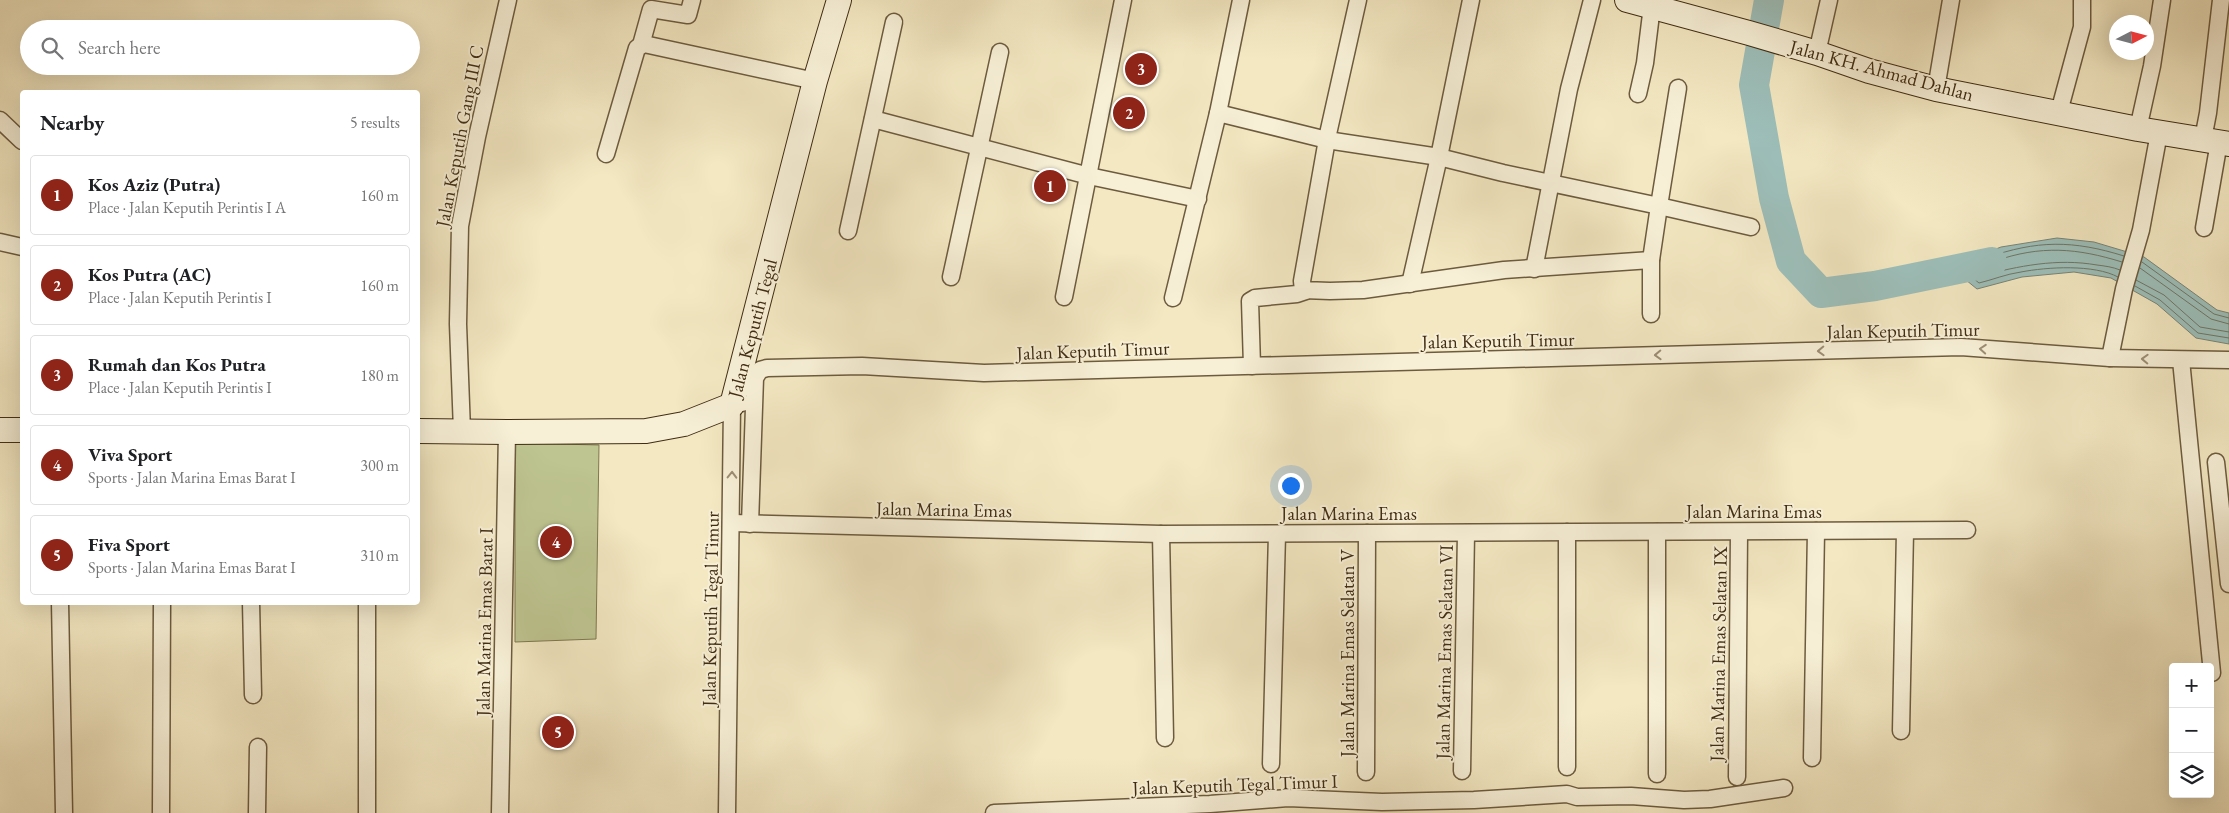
<!DOCTYPE html>
<html lang="en">
<head>
<meta charset="utf-8">
<style>
	body { margin:0; font-family:"EB Garamond",serif; background:#f2f2f2; color:#202124 }
	.controls { position:absolute; right:15px; bottom:15px; display:grid; overflow:hidden; border-radius:5px; box-shadow:0 5px 20px #0002 }
	.controls button { width:45px; height:45px; display:grid; place-items:center; padding:0; border:0; border-bottom:1px solid #e0e0e0; background:#fff; color:#202124; font:25px sans-serif }
	.compass { position:absolute; left:2109px; top:15px; width:45px; height:45px; border-radius:50%; background:#fff; box-shadow:0 5px 20px #0002; rotate:84deg }
	.you { position:absolute; left:1290px; top:485px; width:18px; height:18px; margin:-12px; border:4px solid #fff; border-radius:50%; background:#1a73e8; box-shadow:0 0 0 8px #1a73e833 }
	.badge { display:grid; place-items:center; width:32px; height:32px; border-radius:50%; background:#8f2418; color:#fff; font-size:16px; font-weight:700 }
	.pin { position:absolute; translate:-50% -50%; border:2px solid #fff; box-shadow:0 1px 5px #0006 }
	.list { margin:0; padding:0; list-style:none }
	h2 { display:flex; justify-content:space-between; align-items:center; height:65px; margin:0; padding:0 20px; font-size:21px }
	h2 small { font-size:16px; font-weight:400; color:#757577 }
	.list li { display:grid; grid-template-columns:32px 1fr auto; gap:15px; align-items:center; box-sizing:border-box; height:80px; margin:0 10px 10px; padding:0 10px; border:1px solid #e0e0e0; border-radius:5px }
	.list b { display:block; font-size:19px; white-space:nowrap }
	.list p { margin:0; font-size:16px; white-space:nowrap; color:#757577 }
	.list em { font-size:16px; font-style:normal; color:#757577 }
	.icon { flex:none; width:28px; height:28px; fill:none; stroke:currentColor; stroke-width:2; stroke-linecap:round; stroke-linejoin:round }
	.map { position:relative; flex:none; width:2229px; height:813px; overflow:hidden }
	.search { position:absolute; background:#fff; box-shadow:0 5px 20px #0002; left:20px; top:20px; width:400px; height:55px; display:flex; align-items:center; gap:12px; box-sizing:border-box; padding:0 18px; border-radius:28px; color:#757577; font-size:19px }
	.panel { position:absolute; background:#fff; box-shadow:0 5px 20px #0002; left:20px; top:90px; width:400px; height:515px; border-radius:5px }
	.map>svg:first-child { display:block }
	.green { fill:#bec591; stroke:#7f7852 }
	.water { fill:#9dbfba; stroke:#788477 }
	.lines { fill:none; stroke-linecap:round; stroke-linejoin:round }
	.shore { stroke:#6e7666; stroke-width:1 }
	.river { stroke:#9dbfba; stroke-width:30 }
	.street-casing { stroke:#6d5b3f; stroke-width:19 }
	.secondary-casing { stroke:#402c13; stroke-width:26 }
	.street { stroke:#f7f0d7; stroke-width:16 }
	.secondary { stroke:#f7f0d7; stroke-width:24 }
	.oneway { stroke:#9c8e75 }
	.labels { text-anchor:middle; stroke-width:4; stroke-linejoin:round; paint-order:stroke }
	.street-label { font-size:19px; fill:#402c13; stroke:#f7f0d7 }
</style>
</head>
<body>
<div class="map">
<svg width="2229" height="813" viewBox="0 0 2229 813">
	<rect width="100%" height="100%" fill="#f3e8c2"/>
	<filter id="stains"><feTurbulence type="fractalNoise" baseFrequency=".004" numOctaves="4"/><feColorMatrix values="0 0 0 0 .2 0 0 0 0 .09 0 0 0 0 .02 0 0 0 .5 -.17"/></filter>
	<radialGradient id="worn" r=".72"><stop offset=".6" stop-color="#630" stop-opacity="0"/><stop offset="1" stop-color="#630" stop-opacity=".3"/></radialGradient>
	<!-- green -->
	<polygon class="green" points="515,443 599,445 596,639 515,642"/>
	<!-- water -->
	<polygon class="water" points="2057,238 2094,242 2144,257 2217,310 2229,313 2229,344 2196,338 2157,304 2111,278 2074,272 2022,277 1977,289 1950,267 2001,247"/>
	<g class="lines">
		<!-- shore -->
		<g class="shore">
			<polyline points="2142,262 2214,314 2229,318"/>
			<polyline points="2140,268 2211,319 2229,324"/>
			<path d="M2120 270C2113 267 2105 266 2097 265 2057 258 2019 266 1980 276L1974 271C1979 266 1988 264 1995 261 2041 245 2077 248 2122 262"/>
			<path d="M2118 277C2094 264 2047 267 2021 272 2006 274 1992 280 1979 283L1962 269C1968 263 1978 261 1986 258 2037 240 2073 240 2124 256"/>
			<polyline points="2136,280 2164,295 2200,327 2229,332"/>
			<polyline points="2135,286 2160,300 2198,333 2229,338"/>
		</g>
		<!-- river -->
		<polyline class="river" points="1769,0 1754,85 1774,198 1791,261 1821,293 1875,286 1992,262"/>
		<!-- street casing -->
		<g class="street-casing">
			<g id="street">
				<polyline points="1358,0 1328,134 1302,281 1303,290 1330,291 1363,290 1504,270 1651,260"/>
				<polyline points="641,45 651,9 688,15 692,0"/>
				<polyline points="1817,53 1829,0"/>
				<polyline points="1678,88 1659,206 1751,227"/>
				<polyline points="1936,89 1951,0"/>
				<polyline points="1638,94 1645,63 1652,6"/>
				<polyline points="2059,112 2082,27 2082,0"/>
				<polyline points="1218,113 1327,140 1439,157 1503,173 1659,206 1651,260 1651,314"/>
				<polyline points="873,119 1089,176 1198,199"/>
				<polyline points="0,120 22,141"/>
				<polyline points="2138,129 2152,66 2162,0"/>
				<polyline points="2203,139 2208,113 2221,0"/>
				<polyline points="606,154 637,48 644,44 815,81"/>
				<polyline points="2204,228 2219,142"/>
				<polyline points="848,231 894,22"/>
				<polyline points="0,242 22,247"/>
				<polyline points="1534,269 1569,89 1592,0"/>
				<polyline points="951,277 1000,52"/>
				<polyline points="1410,284 1439,157 1471,0"/>
				<polyline points="1064,297 1123,0"/>
				<polyline points="1173,298 1218,113 1241,0"/>
				<polyline points="2110,358 2124,289 2141,230 2159,133"/>
				<polyline points="2181,360 2212,673"/>
				<polyline points="1252,366 1250,301 1255,298 1297,294 1306,291"/>
				<polyline points="462,431 458,324 460,226 477,137 508,0"/>
				<polyline points="2216,462 2229,584"/>
				<polyline points="731,523 1161,534 1967,530"/>
				<polyline points="750,524 755,378 760,370 767,368 862,366 984,373 1961,347 2110,358 2229,360"/>
				<polyline points="1161,534 1165,738"/>
				<polyline points="60,602 64,813"/>
				<polyline points="251,602 253,695"/>
				<polyline points="367,602 367,813"/>
				<polyline points="1901,731 1905,531"/>
				<polyline points="1812,758 1816,531"/>
				<polyline points="1271,764 1277,534"/>
				<polyline points="1567,767 1567,532"/>
				<polyline points="1462,771 1466,533"/>
				<polyline points="1366,772 1367,533"/>
				<polyline points="1657,774 1657,532"/>
				<polyline points="1737,777 1739,532"/>
				<polyline points="161,813 162,602"/>
				<polyline points="257,813 258,747"/>
				<polyline points="500,813 507,432"/>
				<polyline points="727,813 732,405 742,403"/>
				<polyline points="994,813 1210,804 1288,798 1382,802 1474,800 1567,794 1577,797 1631,796 1684,800 1710,799 1784,788"/>
			</g>
		</g>
		<!-- secondary casing -->
		<g class="secondary-casing">
			<g id="secondary">
				<polyline points="1627,0 1749,33 1817,53 1869,71 1936,89 2138,129 2229,144"/>
				<polyline points="0,430 22,430"/>
				<polyline points="418,431 507,432 646,431 684,424 732,405 815,81 839,0"/>
			</g>
		</g>
		<!-- street -->
		<use href="#street" class="street"/>
		<!-- secondary -->
		<use href="#secondary" class="secondary"/>
	</g>
	<!-- one-way arrows -->
	<defs><path id="oneway-chevron" d="M-2-3.5L2.5 0L-2 3.5" fill="none" stroke-width="1.6" stroke-linecap="round" stroke-linejoin="round" transform="scale(1.25)"/></defs>
	<g class="oneway">
		<use href="#oneway-chevron" transform="translate(1983 349) rotate(-176)"/>
		<use href="#oneway-chevron" transform="translate(1821 351) rotate(178)"/>
		<use href="#oneway-chevron" transform="translate(1658 355) rotate(178)"/>
		<use href="#oneway-chevron" transform="translate(2145 359) rotate(-178)"/>
		<use href="#oneway-chevron" transform="translate(732 475) rotate(-89)"/>
	</g>
	<g class="labels">
		<!-- street labels -->
		<g class="street-label">
			<text transform="translate(1882 70) rotate(15)" y="7">Jalan KH. Ahmad Dahlan</text>
			<text transform="translate(459 136) rotate(-79)" y="7">Jalan Keputih Gang III C</text>
			<text transform="translate(752 328) rotate(-75)" y="7">Jalan Keputih Tegal</text>
			<text transform="translate(1903 330) rotate(-1)" y="7">Jalan Keputih Timur</text>
			<text transform="translate(1498 340) rotate(-1)" y="7">Jalan Keputih Timur</text>
			<text transform="translate(1093 350) rotate(-2)" y="7">Jalan Keputih Timur</text>
			<text transform="translate(944 509) rotate(1)" y="7">Jalan Marina Emas</text>
			<text x="1754" y="518">Jalan Marina Emas</text>
			<text x="1349" y="520">Jalan Marina Emas</text>
			<text transform="translate(710 609) rotate(-89)" y="7">Jalan Keputih Tegal Timur</text>
			<text transform="translate(484 622) rotate(-89)" y="7">Jalan Marina Emas Barat I</text>
			<text transform="translate(1444 652) rotate(-89)" y="7">Jalan Marina Emas Selatan VI</text>
			<text transform="translate(1347 653) rotate(-90)" y="7">Jalan Marina Emas Selatan V</text>
			<text transform="translate(1718 654) rotate(-89)" y="7">Jalan Marina Emas Selatan IX</text>
			<text transform="translate(1235 784) rotate(-2)" y="7">Jalan Keputih Tegal Timur I</text>
		</g>
	</g>
	<rect width="100%" height="100%" filter="url(#stains)"/>
	<rect width="100%" height="100%" fill="url(#worn)"/>
</svg>
<div class="controls">
<button>+</button>
<button>−</button>
<button><svg class="icon" aria-label="layers" viewBox="0 0 24 24"><path d="M12 4l9 5-9 5-9-5zM3 14l9 5 9-5"/></svg></button>
</div>
<svg class="compass" viewBox="-18 -18 36 36"><path d="M0-13l5 13h-10z" fill="#e53935"/><path d="M0 13l5-13h-10z" fill="#757577"/></svg>
<div class="you"></div>
<div class="pin badge" style="left:1050px;top:186px">1</div>
<div class="pin badge" style="left:1129px;top:113px">2</div>
<div class="pin badge" style="left:1141px;top:69px">3</div>
<div class="pin badge" style="left:556px;top:542px">4</div>
<div class="pin badge" style="left:558px;top:732px">5</div>
<div class="search"><svg class="icon" aria-label="search" viewBox="0 0 24 24"><circle cx="10" cy="10" r="6"/><path d="M15 15l6 6"/></svg>Search here</div>
<section class="panel">
<h2>Nearby<small>5 results</small></h2>
<ul class="list">
<li><span class="badge">1</span><div><b>Kos Aziz (Putra)</b><p>Place · Jalan Keputih Perintis I A</p></div><em>160 m</em></li>
<li><span class="badge">2</span><div><b>Kos Putra (AC)</b><p>Place · Jalan Keputih Perintis I</p></div><em>160 m</em></li>
<li><span class="badge">3</span><div><b>Rumah dan Kos Putra</b><p>Place · Jalan Keputih Perintis I</p></div><em>180 m</em></li>
<li><span class="badge">4</span><div><b>Viva Sport</b><p>Sports · Jalan Marina Emas Barat I</p></div><em>300 m</em></li>
<li><span class="badge">5</span><div><b>Fiva Sport</b><p>Sports · Jalan Marina Emas Barat I</p></div><em>310 m</em></li>
</ul>
</section>
</div>
</body>
</html>
